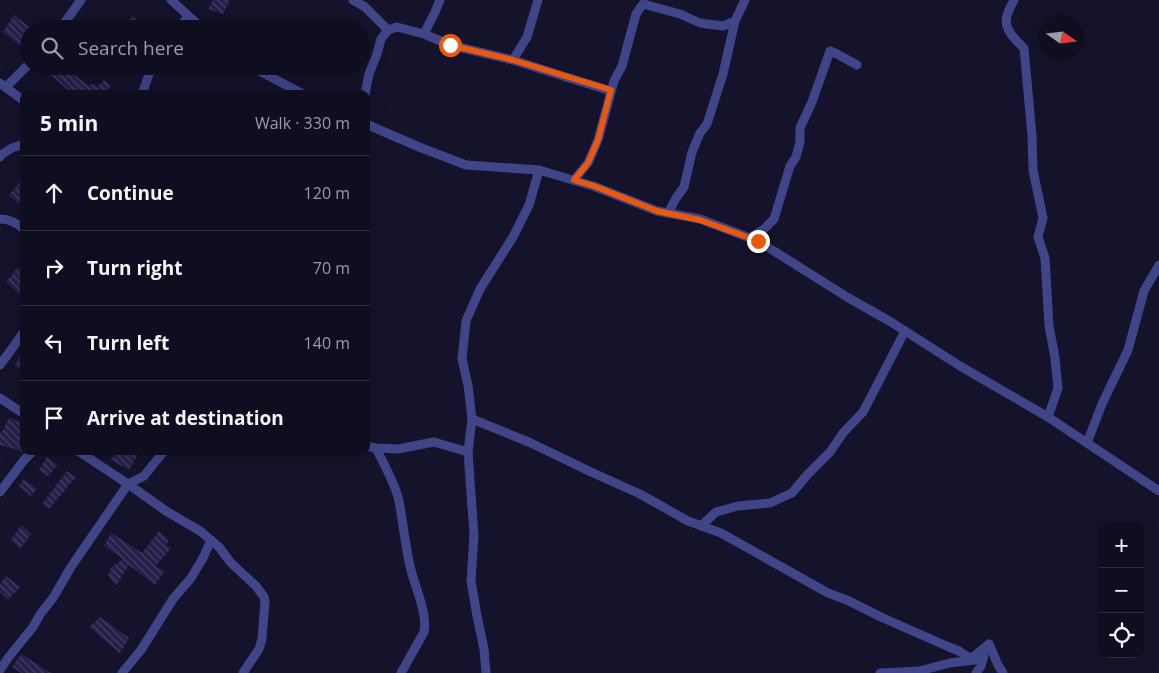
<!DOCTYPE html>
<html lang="en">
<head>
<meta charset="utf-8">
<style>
	body { margin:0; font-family:"Open Sans",sans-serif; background:#1d1c2d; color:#f1f3f6 }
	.controls { position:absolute; right:15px; bottom:15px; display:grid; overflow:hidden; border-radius:10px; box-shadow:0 5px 20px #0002 }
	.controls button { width:45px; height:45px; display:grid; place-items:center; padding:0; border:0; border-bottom:1px solid #2f2e3e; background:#0f0e20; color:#f1f3f6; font:25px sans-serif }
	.compass { position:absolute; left:1039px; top:15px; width:45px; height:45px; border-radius:50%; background:#0f0e20; box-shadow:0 5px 20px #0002; rotate:104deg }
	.stop { position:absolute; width:15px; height:15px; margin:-11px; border:4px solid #ea580c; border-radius:50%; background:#fff }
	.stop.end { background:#ea580c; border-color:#fff; box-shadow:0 1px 5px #0008 }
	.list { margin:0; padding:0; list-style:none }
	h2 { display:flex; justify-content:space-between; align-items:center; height:65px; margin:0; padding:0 20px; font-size:21px }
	h2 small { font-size:16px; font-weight:400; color:#9b9ca5 }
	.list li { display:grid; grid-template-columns:32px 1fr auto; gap:15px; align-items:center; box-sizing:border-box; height:75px; padding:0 20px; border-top:1px solid #2f2e3e }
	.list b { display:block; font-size:19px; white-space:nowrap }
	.list em { font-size:16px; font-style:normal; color:#9b9ca5 }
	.icon { flex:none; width:28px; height:28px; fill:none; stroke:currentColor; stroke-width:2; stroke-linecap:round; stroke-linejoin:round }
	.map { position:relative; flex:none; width:1159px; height:673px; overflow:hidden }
	.search { position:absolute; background:#0f0e20; box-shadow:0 5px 20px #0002; left:20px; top:20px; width:350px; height:55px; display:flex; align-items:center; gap:12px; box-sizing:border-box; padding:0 18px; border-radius:28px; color:#9b9ca5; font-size:19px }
	.panel { position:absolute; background:#0f0e20; box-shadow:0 5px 20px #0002; left:20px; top:90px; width:350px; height:365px; border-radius:10px }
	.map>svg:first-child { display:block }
	.building { fill:url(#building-back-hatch) }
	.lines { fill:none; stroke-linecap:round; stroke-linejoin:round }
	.street { stroke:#404588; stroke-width:9 }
	.route { stroke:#ea580c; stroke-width:6 }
</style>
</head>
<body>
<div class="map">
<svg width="1159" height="673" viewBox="0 0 1159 673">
	<defs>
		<pattern id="building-back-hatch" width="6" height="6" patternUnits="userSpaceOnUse" patternTransform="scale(1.25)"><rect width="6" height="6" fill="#24204b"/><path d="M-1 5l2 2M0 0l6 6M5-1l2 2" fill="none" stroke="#434066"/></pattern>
	</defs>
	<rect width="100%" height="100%" fill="#14132b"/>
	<!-- building -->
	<g class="building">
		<polygon points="213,0 230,0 223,14 208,9"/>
		<polygon points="14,15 29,27 29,53 3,32"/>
		<polygon points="133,16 150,29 125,29"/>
		<polygon points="60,66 62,66 90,86 91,84 98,86 104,80 111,86 104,94 72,94 50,74"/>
		<polygon points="24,177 24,196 18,204 9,195"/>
		<polygon points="24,260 24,299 6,282 17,268 19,269"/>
		<polygon points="24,346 24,373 15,366"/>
		<polygon points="9,417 24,425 24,451 22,453 18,450 0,445 0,433 3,430"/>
		<polygon points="117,451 140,451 129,470 111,460"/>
		<polygon points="47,457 58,465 48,476 39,470"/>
		<polygon points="67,471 76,477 49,509 42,504"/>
		<polygon points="24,479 37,489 31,496 19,486"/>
		<polygon points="21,525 31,534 20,549 11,540"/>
		<polygon points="159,531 169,540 166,545 171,548 156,566 165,571 155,585 129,565 116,586 108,576 110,569 123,559 104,546 111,533 142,553"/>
		<polygon points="6,576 20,587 8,600 0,592 0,584"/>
		<polygon points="100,617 129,638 120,653 89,627"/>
		<polygon points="21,654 51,673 21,673 12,667"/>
	</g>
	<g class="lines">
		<!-- street -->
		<g class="street">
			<polyline points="171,0 203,29"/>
			<polyline points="353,0 365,7 388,30"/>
			<path d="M1014 0C1012 5 1008 10 1007 16 1003 28 1015 40 1024 48L1032 136 1033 170 1043 218 1038 237 1045 258 1049 326 1055 358 1057 379 1058 388 1048 417"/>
			<polyline points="60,29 81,0"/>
			<polyline points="179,29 188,16"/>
			<polyline points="424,34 435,12 440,0"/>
			<polyline points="513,60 527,37 538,0"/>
			<polyline points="250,66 303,94"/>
			<polyline points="0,83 24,101"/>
			<polyline points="6,87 29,64"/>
			<polyline points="142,94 152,66"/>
			<polyline points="365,94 369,74 377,54 381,39 388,30 397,27 424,34 450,45 513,60 547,71 611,91"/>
			<polyline points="366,124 419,147 466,165 539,170 593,186 657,211 700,219 758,241 847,297 891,322 960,366 1048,417 1159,491"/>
			<polyline points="0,157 1,155 12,148 24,144"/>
			<polyline points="574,180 588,163 598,140 614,81 622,66 636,14 643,4 680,14 700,23 723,26 735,21 745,0"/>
			<polyline points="668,213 676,198 684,187 692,152 700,133 707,124 723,74 735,21"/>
			<path d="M0 219C10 219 16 223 24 229"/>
			<polyline points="749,238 764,229 774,219 790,166 796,157 800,142 800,128 812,102 830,51 837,54 857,65"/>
			<polyline points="0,365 24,332"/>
			<polyline points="0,398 24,414"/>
			<polyline points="472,419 531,443 591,472 640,494 688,521 721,533 828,593 847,600 883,618 949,647 959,651 971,659 989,644"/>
			<polyline points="1087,443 1102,404 1128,350 1144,291 1159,265"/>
			<polyline points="366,446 376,448 398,449 434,442 468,452"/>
			<path d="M376 448C384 465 395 483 399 501 403 522 405 544 410 566 414 585 428 613 424 632L401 673"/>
			<polyline points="78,451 128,484 166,511 200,531 219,547 231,563 256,586 264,597 265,602 262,639 259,649 243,673"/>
			<polyline points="0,492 24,460 33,451"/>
			<polyline points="701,526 716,512 738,506 770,503 792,493 808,474 830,452 843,433 863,412 905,331"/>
			<polyline points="989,644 998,665 1003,673"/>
			<polyline points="0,670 8,658 33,627 41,613 53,598 71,567 128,484 144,476 164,451"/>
			<polyline points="122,673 141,650 173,599 191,578 203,558 211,540"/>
			<polyline points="486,673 484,649 477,616 471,581 474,535 468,452 472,419 468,385 462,359 466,321 480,289 513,237 529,205 539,170"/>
			<polyline points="880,673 919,671 950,663 982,659"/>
			<polyline points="976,673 981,666 984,655"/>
		</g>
	</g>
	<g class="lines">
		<!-- route -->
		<polyline class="route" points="450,45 513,60 611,90 598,140 588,163 574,180 594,186 657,211 700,220 758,241"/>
	</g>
</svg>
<div class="controls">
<button>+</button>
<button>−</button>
<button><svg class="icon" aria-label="locate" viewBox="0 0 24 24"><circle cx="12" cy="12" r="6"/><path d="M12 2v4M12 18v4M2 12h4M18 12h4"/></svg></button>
</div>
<svg class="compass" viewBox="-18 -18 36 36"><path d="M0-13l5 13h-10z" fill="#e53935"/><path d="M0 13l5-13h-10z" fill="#9b9ca5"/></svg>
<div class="stop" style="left:450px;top:45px"></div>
<div class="stop end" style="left:758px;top:241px"></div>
<div class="search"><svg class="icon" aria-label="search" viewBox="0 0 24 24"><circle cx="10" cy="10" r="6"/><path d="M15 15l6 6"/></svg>Search here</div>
<section class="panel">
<h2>5 min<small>Walk · 330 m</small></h2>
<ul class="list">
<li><svg class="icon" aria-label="ahead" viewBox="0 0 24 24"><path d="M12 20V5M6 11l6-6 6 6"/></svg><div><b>Continue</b></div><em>120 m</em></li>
<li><svg class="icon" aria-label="right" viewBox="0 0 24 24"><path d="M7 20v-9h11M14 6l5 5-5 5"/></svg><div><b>Turn right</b></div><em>70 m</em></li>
<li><svg class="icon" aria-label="left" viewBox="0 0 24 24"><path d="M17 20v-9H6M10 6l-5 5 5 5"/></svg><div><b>Turn left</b></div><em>140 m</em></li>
<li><svg class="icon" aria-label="arrive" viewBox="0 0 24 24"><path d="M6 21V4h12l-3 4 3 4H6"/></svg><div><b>Arrive at destination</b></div></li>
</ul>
</section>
</div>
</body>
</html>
